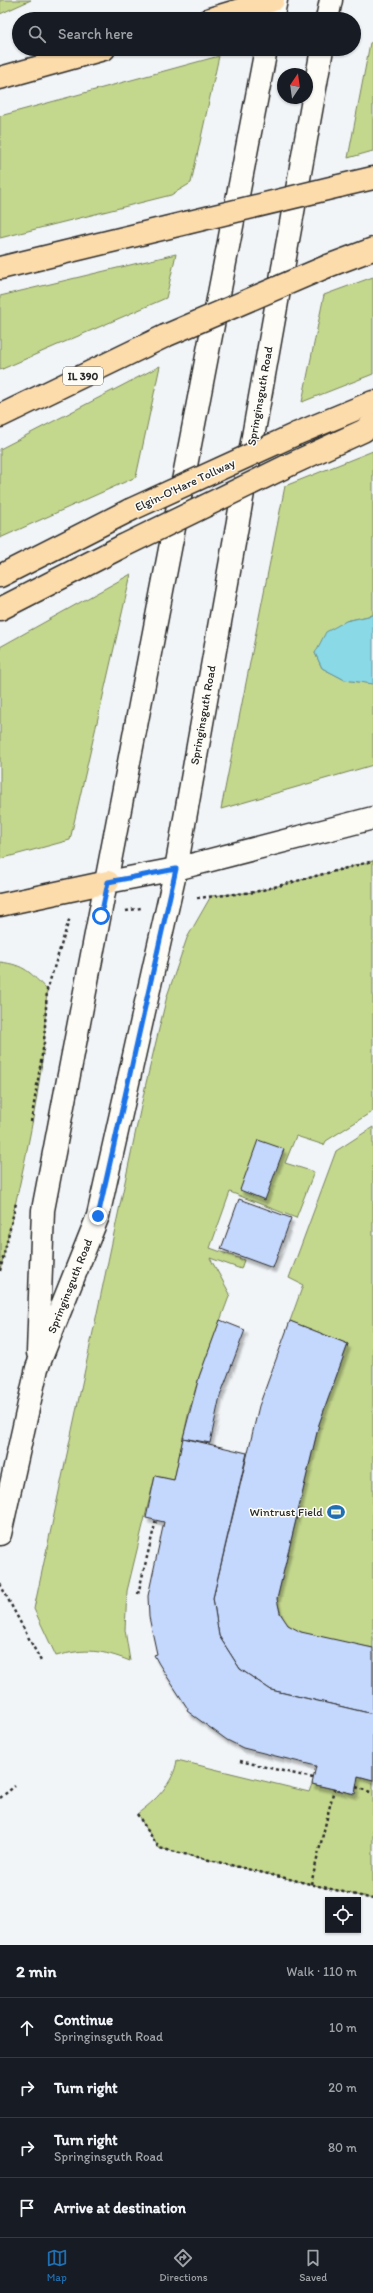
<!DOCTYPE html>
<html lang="en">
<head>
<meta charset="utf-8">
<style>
	body { margin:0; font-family:Itim,sans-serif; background:#242831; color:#f1f3f6 }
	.controls { position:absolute; right:12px; bottom:12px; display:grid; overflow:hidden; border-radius:0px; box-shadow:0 1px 3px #0004 }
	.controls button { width:36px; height:36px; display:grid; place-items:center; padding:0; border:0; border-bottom:1px solid #363941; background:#171b24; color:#f1f3f6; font:20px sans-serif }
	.compass { position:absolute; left:277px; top:68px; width:36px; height:36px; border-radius:50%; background:#171b24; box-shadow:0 1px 3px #0004; rotate:13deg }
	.stop { position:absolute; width:12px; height:12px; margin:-9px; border:3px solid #1a73e8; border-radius:50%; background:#fff }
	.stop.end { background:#1a73e8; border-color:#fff; box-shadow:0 1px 4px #0008 }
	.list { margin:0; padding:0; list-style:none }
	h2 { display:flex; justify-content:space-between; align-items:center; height:52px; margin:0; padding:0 16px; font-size:17px }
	h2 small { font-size:13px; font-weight:400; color:#9ea1a6 }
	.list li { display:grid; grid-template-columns:26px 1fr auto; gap:12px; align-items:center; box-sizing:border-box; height:60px; padding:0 16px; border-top:1px solid #363941 }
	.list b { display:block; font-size:15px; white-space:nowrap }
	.list p { margin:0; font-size:13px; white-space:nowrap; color:#9ea1a6 }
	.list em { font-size:13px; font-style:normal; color:#9ea1a6 }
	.icon { flex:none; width:22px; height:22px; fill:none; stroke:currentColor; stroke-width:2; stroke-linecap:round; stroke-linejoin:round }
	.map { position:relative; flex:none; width:373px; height:1945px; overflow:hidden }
	.search { position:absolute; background:#171b24; box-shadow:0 1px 3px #0004; left:12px; right:12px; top:12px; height:44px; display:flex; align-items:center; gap:10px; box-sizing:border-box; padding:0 14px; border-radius:22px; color:#9ea1a6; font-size:15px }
	.sheet { height:292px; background:#171b24 }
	nav { display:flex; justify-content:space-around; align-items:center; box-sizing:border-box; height:56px; border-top:1px solid #363941; background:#171b24; font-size:11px; color:#9ea1a6 }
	nav a { display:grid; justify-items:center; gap:2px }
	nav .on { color:#1f6fb2 }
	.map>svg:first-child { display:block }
	.green { fill:#c4d88d; stroke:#78825c }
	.water { fill:#8ad9e7; stroke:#64939c }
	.building { fill:#c4d7fd; stroke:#2b2b2b; filter:url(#shadow) }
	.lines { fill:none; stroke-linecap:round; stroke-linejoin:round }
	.tertiary-casing { stroke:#2b2b2b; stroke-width:25 }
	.secondary-casing { stroke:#2b2b2b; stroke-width:25 }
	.motorway-casing { stroke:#2b2b2b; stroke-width:25 }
	.path { stroke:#2b2b2b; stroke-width:2.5; stroke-dasharray:3 3; stroke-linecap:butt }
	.tertiary { stroke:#fdfcf7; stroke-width:22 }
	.secondary { stroke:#fdfcf7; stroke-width:22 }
	.motorway { stroke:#fddcac; stroke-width:22 }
	.motorway-bridge-casing { stroke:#2b2b2b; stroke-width:25; stroke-linecap:butt }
	.motorway-bridge { stroke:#fddcac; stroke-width:22 }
	.route { stroke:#1a73e8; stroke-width:5 }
	.labels { text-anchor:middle; stroke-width:3; stroke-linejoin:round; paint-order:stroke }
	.shield { fill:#fdfcf7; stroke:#6a6a68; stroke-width:1 }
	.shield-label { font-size:11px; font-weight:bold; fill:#2b2b2b }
	.street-label { font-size:12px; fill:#2b2b2b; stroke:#fdfcf7 }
	.poi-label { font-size:12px; fill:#2b2b2b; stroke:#fdfcf7; text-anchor:end }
</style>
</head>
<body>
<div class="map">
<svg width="373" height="1945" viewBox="0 0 373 1945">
	<defs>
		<filter id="shadow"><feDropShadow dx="2.5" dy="4.5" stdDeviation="1" flood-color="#0004"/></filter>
	</defs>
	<rect width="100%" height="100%" fill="#f2f5f8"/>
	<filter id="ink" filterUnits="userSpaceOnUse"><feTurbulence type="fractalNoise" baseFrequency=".025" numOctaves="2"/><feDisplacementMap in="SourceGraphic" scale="8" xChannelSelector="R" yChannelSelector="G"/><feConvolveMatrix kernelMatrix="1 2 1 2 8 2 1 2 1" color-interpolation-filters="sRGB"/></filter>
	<g filter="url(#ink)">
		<!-- green -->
		<g class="green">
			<polygon points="0,0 31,0 0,14"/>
			<polygon points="373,42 373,151 348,158 370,43"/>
			<polygon points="219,56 191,183 171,195 0,238 0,116"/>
			<polygon points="176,254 166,298 0,370 0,296"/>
			<polygon points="373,277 373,374 302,402 324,295"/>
			<polygon points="160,366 136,477 0,538 0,449"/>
			<polygon points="373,451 373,615 346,621 315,653 322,668 345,680 373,684 373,765 221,809 285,486"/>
			<polygon points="131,574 70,840 0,859 0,647"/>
			<path d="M373 861V1111L326 1141 324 1145 296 1136 285 1163 314 1172 296 1218 230 1192 210 1248 244 1260 241 1269 210 1258 230 1294 199 1377 189 1411 174 1480 155 1476 127 1591 125 1630 130 1661C102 1650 86 1648 56 1656L34 1609 146 1083 167 996 187 938 211 896 255 892Z"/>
			<path d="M0 962C25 965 30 972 47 990 45 1008 45 1026 44 1044 36 1120 17 1196 0 1271Z"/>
			<path d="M373 1127V1648C354 1644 301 1637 288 1625 281 1618 279 1609 277 1599L319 1424 348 1344 290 1321 303 1285 289 1278 336 1151Z"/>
			<path d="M177 1760 309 1792 312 1784 354 1794 358 1776 373 1780V1899L159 1848 137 1814C155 1801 174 1783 177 1760Z"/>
		</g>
		<!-- water -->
		<polygon class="water" points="373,615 373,684 345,680 322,668 315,653 326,632 346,621"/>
		<!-- building -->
		<g class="building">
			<polygon points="258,1140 284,1149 265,1200 240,1190"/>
			<polygon points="239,1199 291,1218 273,1268 221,1249"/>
			<polygon points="220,1320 245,1330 220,1396 210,1443 183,1438 199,1377"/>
			<polygon points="290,1321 348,1344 319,1424 277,1599 280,1613 288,1625 301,1632 373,1648 373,1714 271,1690 240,1669 219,1636 213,1598 259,1406"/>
			<polygon points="183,1438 247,1453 213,1598 219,1636 240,1669 271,1690 373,1714 373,1780 358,1776 355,1794 312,1784 316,1766 243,1748 227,1740 187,1711 188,1709 159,1664 154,1655 157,1654 149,1617 148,1596 164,1522 146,1518 155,1476 174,1480"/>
		</g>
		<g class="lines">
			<!-- tertiary casing -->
			<g class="tertiary-casing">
				<g id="tertiary">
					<polyline points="272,19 276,0"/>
					<polyline points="327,19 331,0"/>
					<polyline points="38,1353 43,1210 266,49"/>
					<polyline points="0,1534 37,1368 98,1216 176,869 322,49"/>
				</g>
			</g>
			<!-- secondary casing -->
			<g class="secondary-casing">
				<polyline id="secondary" points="108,882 176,869 373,818"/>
			</g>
			<!-- motorway casing -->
			<g class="motorway-casing">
				<g id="motorway">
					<polyline points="210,19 273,0"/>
					<polyline points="0,78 104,49"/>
					<polyline points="339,186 373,178"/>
					<polyline points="328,266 373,249"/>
					<polyline points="0,268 186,223"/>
					<polyline points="0,416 165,336"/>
					<polyline points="296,434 373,402"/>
					<polyline points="289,465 363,431 373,424"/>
					<polyline points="0,576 130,510"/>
					<polyline points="0,609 123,546"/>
					<polyline points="0,905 108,882"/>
				</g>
			</g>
			<!-- path -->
			<g class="path">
				<polyline points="197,898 255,892 373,861"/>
				<polyline points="126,911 141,908"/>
				<polyline points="31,1122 44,1043 47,990 70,917"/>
				<polyline points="0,1271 16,1203"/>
				<polyline points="0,1584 42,1663"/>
				<polyline points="138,1594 156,1520"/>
				<polyline points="240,1761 313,1778"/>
				<polyline points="356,1787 373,1793"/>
				<polyline points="0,1798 15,1786"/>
				<polyline points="137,1814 159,1848 373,1899"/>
				<polyline points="311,1884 334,1789"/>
			</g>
			<!-- tertiary -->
			<use href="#tertiary" class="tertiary"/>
			<!-- secondary -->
			<use href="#secondary" class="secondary"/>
			<!-- motorway -->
			<use href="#motorway" class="motorway"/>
			<!-- motorway-bridge casing -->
			<g class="motorway-bridge-casing">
				<g id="motorway-bridge">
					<polyline points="186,223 339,186"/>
					<polyline points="165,336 328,266"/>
					<polyline points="130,510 296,434"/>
					<polyline points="123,546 289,465"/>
				</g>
			</g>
			<!-- motorway-bridge -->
			<use href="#motorway-bridge" class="motorway-bridge"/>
		</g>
	</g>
	<g class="lines" filter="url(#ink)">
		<!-- route -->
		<polyline class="route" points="98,1216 176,869 108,882 101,916"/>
	</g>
	<!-- icons -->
	<defs>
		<g id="stadium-bare" transform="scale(1.38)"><path d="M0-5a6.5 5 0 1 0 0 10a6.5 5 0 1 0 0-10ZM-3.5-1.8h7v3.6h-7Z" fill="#1f6fb2" stroke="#fdfcf7" stroke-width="2.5" paint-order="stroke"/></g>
	</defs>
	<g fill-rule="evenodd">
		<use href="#stadium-bare" x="336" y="1512"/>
	</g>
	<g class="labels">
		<!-- shield labels -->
		<rect class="shield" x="63" y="367" width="40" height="18" rx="3"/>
		<g class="shield-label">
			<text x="83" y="380">IL 390</text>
		</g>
		<!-- street labels -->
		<g class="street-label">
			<text transform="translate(260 396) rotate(-80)" y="4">Springinsguth Road</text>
			<text transform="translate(185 485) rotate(-25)" y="4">Elgin-O'Hare Tollway</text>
			<text transform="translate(203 715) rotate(-80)" y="4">Springinsguth Road</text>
			<text transform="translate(70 1286) rotate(-68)" y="4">Springinsguth Road</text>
		</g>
		<!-- poi labels -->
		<g class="poi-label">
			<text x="323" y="1516">Wintrust Field</text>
		</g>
	</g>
</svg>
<div class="controls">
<button><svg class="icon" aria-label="locate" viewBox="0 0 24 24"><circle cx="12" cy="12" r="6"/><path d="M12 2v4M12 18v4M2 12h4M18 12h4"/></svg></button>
</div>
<svg class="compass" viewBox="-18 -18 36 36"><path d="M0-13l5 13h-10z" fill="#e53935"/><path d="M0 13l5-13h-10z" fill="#9ea1a6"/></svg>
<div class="stop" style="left:101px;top:916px"></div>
<div class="stop end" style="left:98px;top:1216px"></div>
<div class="search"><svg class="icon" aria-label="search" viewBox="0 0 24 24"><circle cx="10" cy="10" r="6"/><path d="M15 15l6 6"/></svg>Search here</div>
</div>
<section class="sheet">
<h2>2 min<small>Walk · 110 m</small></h2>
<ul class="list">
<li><svg class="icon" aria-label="ahead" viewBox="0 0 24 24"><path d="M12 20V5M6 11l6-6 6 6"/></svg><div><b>Continue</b><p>Springinsguth Road</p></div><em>10 m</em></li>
<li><svg class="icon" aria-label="right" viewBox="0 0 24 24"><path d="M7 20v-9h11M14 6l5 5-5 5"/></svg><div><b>Turn right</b></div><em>20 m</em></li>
<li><svg class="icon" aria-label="right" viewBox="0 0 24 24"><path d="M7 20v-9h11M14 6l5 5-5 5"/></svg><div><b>Turn right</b><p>Springinsguth Road</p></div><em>80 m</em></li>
<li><svg class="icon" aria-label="arrive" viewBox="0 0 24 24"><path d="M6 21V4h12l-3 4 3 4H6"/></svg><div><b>Arrive at destination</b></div></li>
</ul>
</section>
<nav>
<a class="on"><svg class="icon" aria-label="map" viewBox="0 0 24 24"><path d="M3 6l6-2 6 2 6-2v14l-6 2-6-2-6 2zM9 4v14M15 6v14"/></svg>Map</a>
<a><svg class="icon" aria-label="directions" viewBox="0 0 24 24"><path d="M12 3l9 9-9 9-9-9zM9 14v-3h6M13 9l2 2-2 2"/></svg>Directions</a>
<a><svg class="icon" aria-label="saved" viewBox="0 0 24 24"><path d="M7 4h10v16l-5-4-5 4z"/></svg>Saved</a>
</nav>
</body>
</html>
